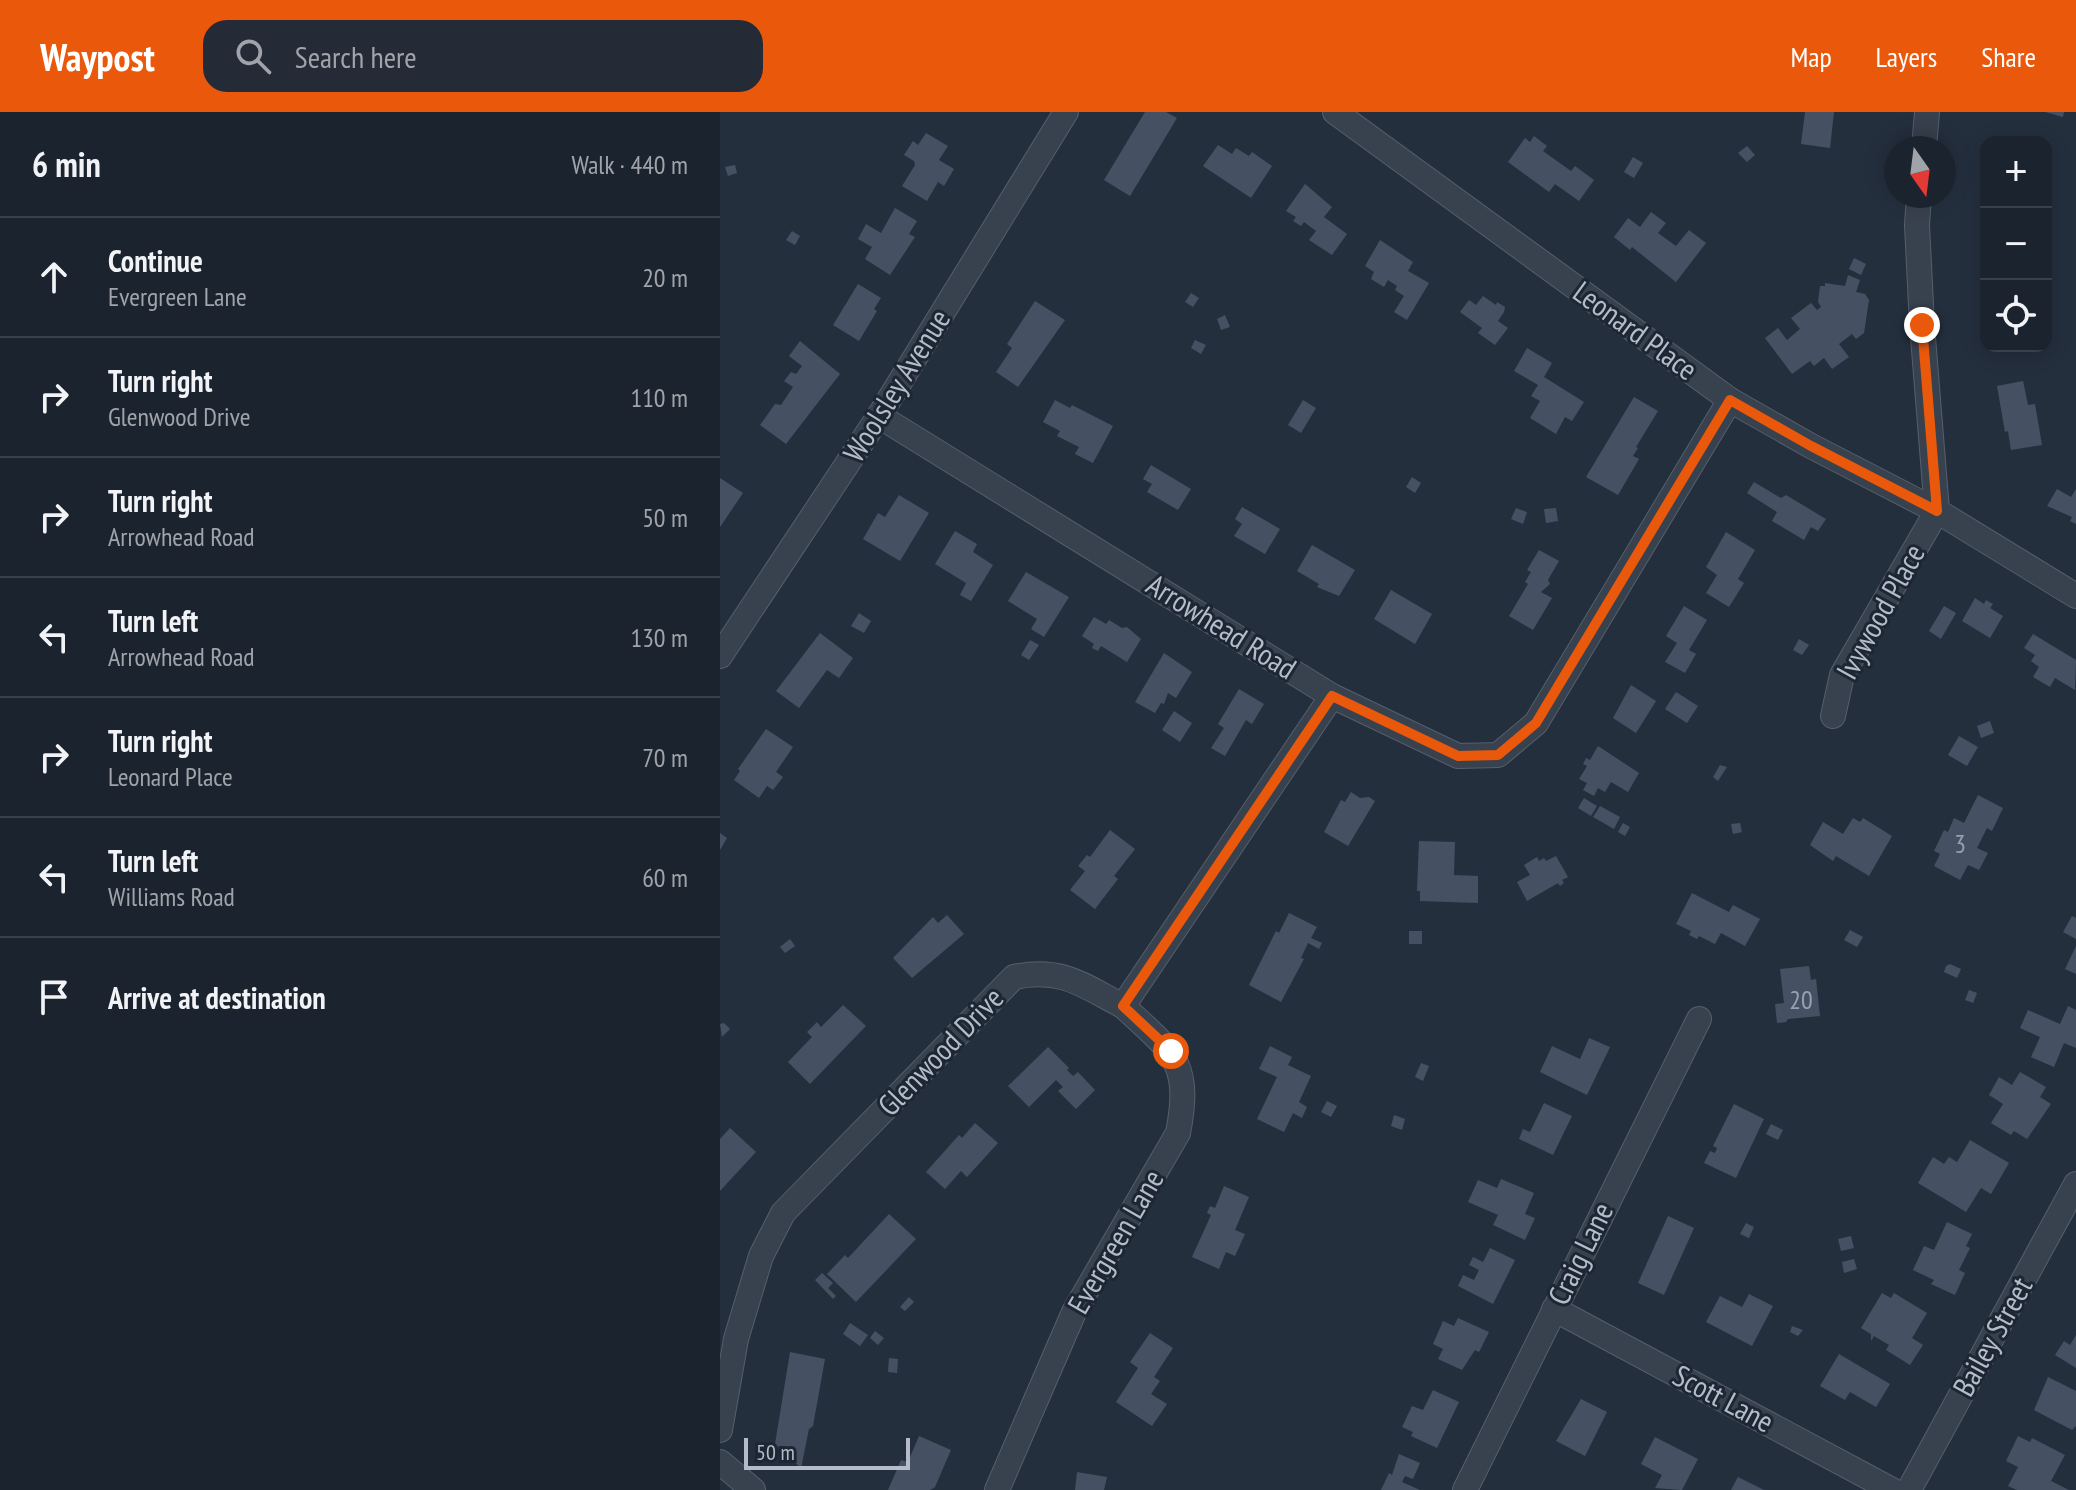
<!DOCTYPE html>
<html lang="en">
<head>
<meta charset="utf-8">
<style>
	body { margin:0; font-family:"PT Sans Narrow",sans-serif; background:#242b36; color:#f1f3f6 }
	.controls { position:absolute; right:24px; top:24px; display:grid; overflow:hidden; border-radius:16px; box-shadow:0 4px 20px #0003 }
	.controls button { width:72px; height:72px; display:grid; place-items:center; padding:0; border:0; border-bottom:2px solid #39404a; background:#1b232e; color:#f1f3f6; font:40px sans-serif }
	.compass { position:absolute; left:1164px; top:24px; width:72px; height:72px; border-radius:50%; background:#1b232e; box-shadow:0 4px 20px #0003; rotate:166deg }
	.scale { position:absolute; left:24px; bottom:20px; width:166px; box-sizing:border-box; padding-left:8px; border:4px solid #b4bcc9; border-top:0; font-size:22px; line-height:28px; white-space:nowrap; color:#b4bcc9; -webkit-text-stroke:6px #1d2633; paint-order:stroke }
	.stop { position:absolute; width:24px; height:24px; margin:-18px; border:6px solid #ea580c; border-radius:50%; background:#fff }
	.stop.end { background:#ea580c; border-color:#fff; box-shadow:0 2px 8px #0008 }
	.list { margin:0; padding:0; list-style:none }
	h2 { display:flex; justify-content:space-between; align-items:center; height:104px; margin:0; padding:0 32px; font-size:34px }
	h2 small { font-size:26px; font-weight:400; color:#a0a4aa }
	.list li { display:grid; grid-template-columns:52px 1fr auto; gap:24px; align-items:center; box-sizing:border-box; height:120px; padding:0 32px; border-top:2px solid #39404a }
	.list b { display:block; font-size:30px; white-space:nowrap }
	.list p { margin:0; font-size:26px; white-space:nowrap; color:#a0a4aa }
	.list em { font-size:26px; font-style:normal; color:#a0a4aa }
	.icon { flex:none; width:44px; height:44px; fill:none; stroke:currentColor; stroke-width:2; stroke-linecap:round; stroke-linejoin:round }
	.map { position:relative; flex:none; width:1356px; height:1378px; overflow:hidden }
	header { display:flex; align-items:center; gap:48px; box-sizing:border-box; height:112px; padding:0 40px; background:#ea580c; color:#fff }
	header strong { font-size:38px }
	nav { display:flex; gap:44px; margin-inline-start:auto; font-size:28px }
	.search { width:560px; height:72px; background:#242b36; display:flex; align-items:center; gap:20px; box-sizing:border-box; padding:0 28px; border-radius:24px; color:#a0a4aa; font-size:30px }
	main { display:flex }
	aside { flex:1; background:#1b232e }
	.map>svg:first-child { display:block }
	.building { fill:#455162 }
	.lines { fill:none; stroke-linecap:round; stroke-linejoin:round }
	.minor-casing { stroke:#565f6c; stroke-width:26 }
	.minor { stroke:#38414e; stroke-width:24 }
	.route { stroke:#ea580c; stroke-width:10 }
	.labels { text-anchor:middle; stroke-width:6; stroke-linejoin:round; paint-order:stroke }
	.number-label { font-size:26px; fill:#98a1af }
	.street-label { font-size:30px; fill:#b4bcc9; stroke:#1d2633 }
</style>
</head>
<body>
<header>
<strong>Waypost</strong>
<div class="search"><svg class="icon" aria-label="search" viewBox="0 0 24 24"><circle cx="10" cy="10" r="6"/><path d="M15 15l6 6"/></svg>Search here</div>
<nav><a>Map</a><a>Layers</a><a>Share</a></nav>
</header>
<main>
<aside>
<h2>6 min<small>Walk · 440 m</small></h2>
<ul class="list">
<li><svg class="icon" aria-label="ahead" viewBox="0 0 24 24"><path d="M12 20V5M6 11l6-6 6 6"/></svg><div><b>Continue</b><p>Evergreen Lane</p></div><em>20 m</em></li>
<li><svg class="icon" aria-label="right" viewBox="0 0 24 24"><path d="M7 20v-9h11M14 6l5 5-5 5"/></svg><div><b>Turn right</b><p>Glenwood Drive</p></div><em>110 m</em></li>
<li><svg class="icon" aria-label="right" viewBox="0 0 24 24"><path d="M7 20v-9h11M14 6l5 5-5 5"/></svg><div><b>Turn right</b><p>Arrowhead Road</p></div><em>50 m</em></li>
<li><svg class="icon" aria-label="left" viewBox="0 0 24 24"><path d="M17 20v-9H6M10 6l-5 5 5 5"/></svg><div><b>Turn left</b><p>Arrowhead Road</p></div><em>130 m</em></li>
<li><svg class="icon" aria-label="right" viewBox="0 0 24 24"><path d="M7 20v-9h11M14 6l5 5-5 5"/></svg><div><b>Turn right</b><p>Leonard Place</p></div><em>70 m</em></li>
<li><svg class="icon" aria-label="left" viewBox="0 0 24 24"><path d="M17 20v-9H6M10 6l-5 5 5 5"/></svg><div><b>Turn left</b><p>Williams Road</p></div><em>60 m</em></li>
<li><svg class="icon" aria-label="arrive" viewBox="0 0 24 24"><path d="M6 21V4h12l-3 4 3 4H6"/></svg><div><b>Arrive at destination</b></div></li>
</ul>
</aside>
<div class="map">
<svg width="1356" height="1378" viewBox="0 0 1356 1378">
	<rect width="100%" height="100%" fill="#242f3e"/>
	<!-- building -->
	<g class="building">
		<polygon points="425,0 446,0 457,6 410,84 384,68"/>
		<polygon points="1085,0 1114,0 1110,36 1081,32"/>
		<polygon points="1325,0 1344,0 1343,5"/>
		<polygon points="206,21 228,34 219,48 234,57 224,74 218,70 207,89 182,74 195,53 194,49 184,43 193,29 198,33"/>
		<polygon points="814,24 827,34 823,39 851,59 855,54 874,68 859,89 835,72 829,80 788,50 805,26 810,30"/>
		<polygon points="498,33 512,42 516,36 529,44 532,40 552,54 531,86 483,54"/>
		<polygon points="1027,34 1035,43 1027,50 1018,41"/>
		<polygon points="913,45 923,51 914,66 904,60"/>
		<polygon points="15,53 17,61 8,64 5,55"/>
		<polygon points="585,72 612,95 604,105 627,122 612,143 589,128 596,119 584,110 581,114 573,109 576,105 566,99"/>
		<polygon points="1265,80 1266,80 1266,102 1260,101"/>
		<polygon points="175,96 197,109 189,122 195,125 170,163 145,147 152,135 138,127 146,112 161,121"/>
		<polygon points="931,100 946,111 938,121 956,134 969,118 986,131 956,170 912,135 910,138 894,125 908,106 920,115"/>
		<polygon points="72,119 80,124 75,133 66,128"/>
		<polygon points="660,128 693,150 688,159 709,171 687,208 674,200 684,184 675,178 677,174 668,168 664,175 651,167 654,160 645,154"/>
		<polygon points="1266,143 1266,178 1261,178 1262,144"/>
		<polygon points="1134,146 1146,152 1141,163 1129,157"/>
		<polygon points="1128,163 1140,168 1136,180 1145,182 1149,188 1144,221 1136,227 1132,222 1119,232 1129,245 1112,257 1104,246 1094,254 1090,249 1072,262 1045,226 1058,216 1067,228 1080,217 1071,206 1091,191 1097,198 1101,195 1098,190 1100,174 1105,174 1105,171 1125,174"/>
		<polygon points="138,172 161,186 154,197 157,199 139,229 113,213"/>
		<polygon points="471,181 479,186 473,195 465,190"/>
		<polygon points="763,184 776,193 777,190 785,195 784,200 778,209 788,216 775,233 758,221 762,216 740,200 749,188 756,193"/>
		<polygon points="315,189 345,208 298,275 276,260 292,236 287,232"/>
		<polygon points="505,203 510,215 501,218 497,207"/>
		<polygon points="475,228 486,233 481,242 471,236"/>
		<polygon points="80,229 120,262 66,332 40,313 55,292 61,293 73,275 64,269 71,260 76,262 82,254 69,244"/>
		<polygon points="807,236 832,251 824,265 864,290 852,309 845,305 836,322 810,306 820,289 811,284 818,273 794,259"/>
		<polygon points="1303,269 1308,293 1315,292 1322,333 1291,338 1288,319 1285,320 1277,274"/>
		<polygon points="914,285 938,299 916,335 918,336 913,344 919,347 898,383 866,365"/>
		<polygon points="335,288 350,296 352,293 393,314 373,351 355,342 359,335 337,324 340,319 323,310"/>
		<polygon points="583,288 596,296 581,321 568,313"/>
		<polygon points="431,353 471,377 458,398 427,380 432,372 423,367"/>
		<polygon points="692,365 701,371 695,381 686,375"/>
		<polygon points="0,366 23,381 0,415"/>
		<polygon points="1034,370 1061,386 1066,383 1106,407 1098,419 1091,415 1084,428 1052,409 1057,400 1027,381"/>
		<polygon points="1337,377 1351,385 1356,377 1356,412 1350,409 1352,405 1327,394"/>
		<polygon points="179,383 209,401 180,449 143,427 158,401 165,405"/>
		<polygon points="522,395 560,417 545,442 514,424 522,412 515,407"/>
		<polygon points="796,396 807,400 803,412 791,407"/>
		<polygon points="836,396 838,409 826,411 824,397"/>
		<polygon points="235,419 257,432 253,440 273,453 251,489 240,483 246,471 215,452"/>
		<polygon points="1006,420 1035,438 1018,467 1024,471 1009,495 986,481 997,463 986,455"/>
		<polygon points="592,433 635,458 619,484 597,475 599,472 577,459"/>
		<polygon points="819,438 839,449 828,468 830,472 821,480 832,486 813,518 789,504 808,472 805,470 811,460 807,458"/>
		<polygon points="306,460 349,485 324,525 311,517 317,507 288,489"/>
		<polygon points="671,478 712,502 695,532 654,507"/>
		<polygon points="1255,486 1264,492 1266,488 1273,492 1270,496 1283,504 1270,526 1242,509"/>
		<polygon points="964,494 987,508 969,538 976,542 965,561 945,550 957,531 946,524"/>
		<polygon points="1224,494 1236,501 1221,527 1209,519"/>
		<polygon points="139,501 151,509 144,521 131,514"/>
		<polygon points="374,505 386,512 389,508 402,516 407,515 421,527 407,550 381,534 378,539 372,536 374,532 362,524"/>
		<polygon points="100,521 133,546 119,566 107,558 79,596 56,579"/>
		<polygon points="1313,522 1356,548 1355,578 1335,566 1330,575 1313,565 1319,555 1311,549 1315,543 1304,536"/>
		<polygon points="1079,527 1089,533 1082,543 1073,538"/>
		<polygon points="310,528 319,533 309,548 301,543"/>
		<polygon points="444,541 472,560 456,586 448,581 444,592 441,591 435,601 415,590"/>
		<polygon points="911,573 936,589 916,621 893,606"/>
		<polygon points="519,577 544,592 532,612 526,608 505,644 491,636 504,616 498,612"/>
		<polygon points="956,580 978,594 967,611 945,597"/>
		<polygon points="454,599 472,611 460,630 442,618"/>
		<polygon points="1270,609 1274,621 1261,626 1257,614"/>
		<polygon points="46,617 73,635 56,660 63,665 53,678 47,674 39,686 14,668 20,659 18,657"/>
		<polygon points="1239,624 1258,635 1247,654 1228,643"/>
		<polygon points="878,634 919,661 908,680 891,670 885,680 878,676 874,684 863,678 867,671 859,667 867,654 863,652 866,646 870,648"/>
		<polygon points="1000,653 1007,655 998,669 993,665"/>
		<polygon points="631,680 640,686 649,685 655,689 628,734 604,720 621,688 625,690"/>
		<polygon points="1258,683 1283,696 1272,719 1267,716 1257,736 1268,741 1259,758 1248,753 1240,768 1214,754 1220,742 1214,739 1224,718 1228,720 1234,706 1244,711"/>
		<polygon points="864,686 877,694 871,704 858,696"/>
		<polygon points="880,694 900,705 894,717 873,705"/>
		<polygon points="1133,706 1140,710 1143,706 1172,724 1149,764 1116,744 1113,749 1090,733 1103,710 1123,722"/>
		<polygon points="903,711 910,715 905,724 898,720"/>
		<polygon points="1020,711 1022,720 1013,722 1011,712"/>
		<polygon points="390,718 415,737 394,764 398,767 375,797 350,778 365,759 358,754 367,743 370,745"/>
		<polygon points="0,721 7,726 0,738"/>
		<polygon points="699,729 735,730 734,763 758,764 758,791 700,789 700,779 697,779"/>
		<polygon points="836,744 848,765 842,768 844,771 840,774 838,771 807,789 797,770 810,763 804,753 817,745 819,749 824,746 826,749"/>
		<polygon points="972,781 1009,800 1013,793 1040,807 1025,834 1001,821 995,832 979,824 977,827 969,823 971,819 956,812"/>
		<polygon points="569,801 597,815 591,826 602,831 599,837 588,831 581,846 584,847 561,890 529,873 556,819 559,821"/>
		<polygon points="227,803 244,822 192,866 173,846 213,805 218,811"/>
		<polygon points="1352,804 1356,806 1356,827 1343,820"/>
		<polygon points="1130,818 1143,825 1137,835 1124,828"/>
		<rect x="689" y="819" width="13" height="13"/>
		<polygon points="70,827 75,834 65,841 60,835"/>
		<polygon points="1356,834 1356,862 1345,857"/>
		<polygon points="1230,852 1241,857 1237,866 1224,860 1226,854"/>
		<polygon points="1089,854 1091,868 1096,867 1100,904 1068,907 1066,910 1057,911 1055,892 1064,891 1060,857"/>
		<polygon points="1249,878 1257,881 1253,891 1245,888"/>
		<polygon points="123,893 146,914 90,972 68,950 92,925 87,920 97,910 101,915"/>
		<polygon points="1348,894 1356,898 1356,936 1344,931 1334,955 1311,945 1320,925 1300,916 1308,898 1340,912"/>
		<polygon points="4,911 10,917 2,925 0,912"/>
		<polygon points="869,926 890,935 867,983 820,960 832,934 860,947"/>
		<polygon points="550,934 572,945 568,953 591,964 579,990 587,995 582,1006 573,1001 564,1020 537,1007 557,965 539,957"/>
		<polygon points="328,935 349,956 347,958 353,964 358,960 375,978 356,997 338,979 343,975 336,968 309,995 288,974"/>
		<polygon points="701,951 709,954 703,969 695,965"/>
		<polygon points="1300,960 1326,975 1320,985 1331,992 1307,1027 1294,1019 1291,1023 1271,1011 1283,992 1269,983 1279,965 1292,973"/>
		<polygon points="607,989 617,994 611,1005 601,1000"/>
		<polygon points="824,991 852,1004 833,1043 799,1027 803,1017 810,1020"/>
		<polygon points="1014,992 1044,1007 1016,1066 984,1051 990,1039 995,1041 997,1036 993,1034"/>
		<polygon points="674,1003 685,1007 682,1018 671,1014"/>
		<polygon points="255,1011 278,1031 247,1065 241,1059 225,1077 206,1060 239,1023 242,1026"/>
		<polygon points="1051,1012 1063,1018 1058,1028 1046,1022"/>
		<polygon points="10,1016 36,1040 0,1079 0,1027"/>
		<polygon points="1250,1028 1289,1051 1271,1082 1261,1076 1246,1100 1198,1071 1213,1045 1224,1052 1229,1045 1237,1050"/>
		<polygon points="781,1067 814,1081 805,1102 815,1106 805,1128 773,1113 778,1103 748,1090 758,1068 777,1076"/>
		<polygon points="504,1074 529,1085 515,1118 525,1122 515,1144 506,1140 499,1157 472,1145 491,1103 487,1101 490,1094 495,1096"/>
		<polygon points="169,1102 196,1127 136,1190 107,1162 125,1143 128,1146"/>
		<polygon points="948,1104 974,1116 944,1183 918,1171"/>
		<polygon points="1227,1110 1252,1122 1246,1134 1250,1136 1239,1158 1245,1161 1235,1183 1211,1172 1214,1168 1193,1158 1204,1134 1214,1138"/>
		<polygon points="1026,1111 1034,1115 1029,1126 1020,1122"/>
		<polygon points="1131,1124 1134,1136 1121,1139 1118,1127"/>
		<polygon points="770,1136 795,1148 773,1192 738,1174 743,1163 754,1168 759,1158 749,1153 753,1145 763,1150"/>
		<polygon points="1134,1147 1137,1157 1124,1161 1122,1150"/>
		<polygon points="102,1161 113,1171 108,1176 116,1184 113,1187 95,1168"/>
		<polygon points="1162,1181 1171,1186 1174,1181 1207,1201 1192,1226 1203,1233 1190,1253 1166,1238 1169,1233 1154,1224 1151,1229 1151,1222 1141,1216"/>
		<polygon points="1029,1182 1053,1194 1032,1234 986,1210 1000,1184 1022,1195"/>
		<polygon points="189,1185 194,1190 185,1199 180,1195"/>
		<polygon points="738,1206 769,1220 759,1240 755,1238 742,1258 718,1247 723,1237 713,1232 723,1209 734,1214"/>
		<polygon points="130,1211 148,1223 140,1234 123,1222"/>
		<polygon points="1072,1214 1083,1218 1078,1224 1070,1220"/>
		<polygon points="155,1219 164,1226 158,1233 150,1226"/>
		<polygon points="430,1221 453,1236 434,1265 440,1269 431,1282 447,1292 432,1314 396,1290 418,1256 410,1250"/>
		<polygon points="1356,1223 1356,1256 1335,1243 1344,1229 1350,1233"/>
		<polygon points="70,1240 105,1247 93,1314 89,1317 81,1356 55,1332"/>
		<polygon points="1119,1242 1170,1272 1156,1295 1130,1280 1125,1288 1100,1274"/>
		<polygon points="169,1246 178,1247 177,1261 168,1260"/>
		<polygon points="1328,1265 1356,1279 1356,1314 1352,1318 1314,1298"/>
		<polygon points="713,1278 739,1290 717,1336 691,1324 693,1320 682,1315 692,1294 703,1298"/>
		<polygon points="861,1287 887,1300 865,1344 836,1329"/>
		<polygon points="199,1324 231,1338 215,1375 210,1378 168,1378 181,1348 188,1350"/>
		<polygon points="1298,1324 1310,1330 1312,1326 1345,1343 1331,1369 1349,1378 1297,1378 1288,1374 1298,1355 1286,1349"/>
		<polygon points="935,1325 978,1347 962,1378 935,1376 942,1363 921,1352"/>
		<polygon points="679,1342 700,1351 693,1367 685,1364 682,1370 700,1378 661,1378 669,1361 672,1363"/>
		<polygon points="357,1360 387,1365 384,1378 355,1378"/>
		<polygon points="1018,1365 1044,1378 1011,1378"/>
	</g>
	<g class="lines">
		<!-- minor casing -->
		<g class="minor-casing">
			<g id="minor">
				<polyline points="615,0 1010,288 1091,334 1217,399 1356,484"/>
				<polyline points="1204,36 1207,0"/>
				<polyline points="159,304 612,584 738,644 778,643 816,611 1010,288"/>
				<polyline points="0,544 159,304 346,0"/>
				<polyline points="1113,604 1122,563 1217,399 1202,213 1197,113 1199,84"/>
				<polyline points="834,1197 1172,1378"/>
				<path d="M0 1318 16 1227 41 1144 63 1101 294 865C342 855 362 873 403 894L612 584"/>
				<polyline points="0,1350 33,1378"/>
				<path d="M277 1378 354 1200 458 1021C472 949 452 940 403 894"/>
				<polyline points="745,1378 979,907"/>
				<polyline points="1189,1378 1356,1072"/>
			</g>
		</g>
		<!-- minor -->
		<use href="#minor" class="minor"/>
	</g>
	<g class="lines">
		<!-- route -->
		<polyline class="route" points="451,939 403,894 612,584 738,644 778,643 816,611 1010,288 1091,334 1217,399 1202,213"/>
	</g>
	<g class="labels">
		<!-- number labels -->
		<g class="number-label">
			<text x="1240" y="741">3</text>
			<text x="1081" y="897">20</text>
		</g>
		<!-- street labels -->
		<g class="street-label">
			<text transform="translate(915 219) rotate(36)" y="10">Leonard Place</text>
			<text transform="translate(177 274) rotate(-58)" y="10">Woolsley Avenue</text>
			<text transform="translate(1161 500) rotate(-61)" y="10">Ivywood Place</text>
			<text transform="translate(501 515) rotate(32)" y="10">Arrowhead Road</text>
			<text transform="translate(221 940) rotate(-46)" y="10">Glenwood Drive</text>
			<text transform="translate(396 1130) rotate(-60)" y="10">Evergreen Lane</text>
			<text transform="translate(861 1142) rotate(-64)" y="10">Craig Lane</text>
			<text transform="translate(1273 1225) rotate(-61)" y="10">Bailey Street</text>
			<text transform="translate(1003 1287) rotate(28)" y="10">Scott Lane</text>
		</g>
	</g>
</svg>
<div class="controls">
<button>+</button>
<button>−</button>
<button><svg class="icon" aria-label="locate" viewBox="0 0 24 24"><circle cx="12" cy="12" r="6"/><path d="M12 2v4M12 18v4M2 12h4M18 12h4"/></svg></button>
</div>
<svg class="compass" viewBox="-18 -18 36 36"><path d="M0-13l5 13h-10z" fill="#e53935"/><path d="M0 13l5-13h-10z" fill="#a0a4aa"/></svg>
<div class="scale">50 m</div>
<div class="stop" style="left:451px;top:939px"></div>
<div class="stop end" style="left:1202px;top:213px"></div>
</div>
</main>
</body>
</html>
